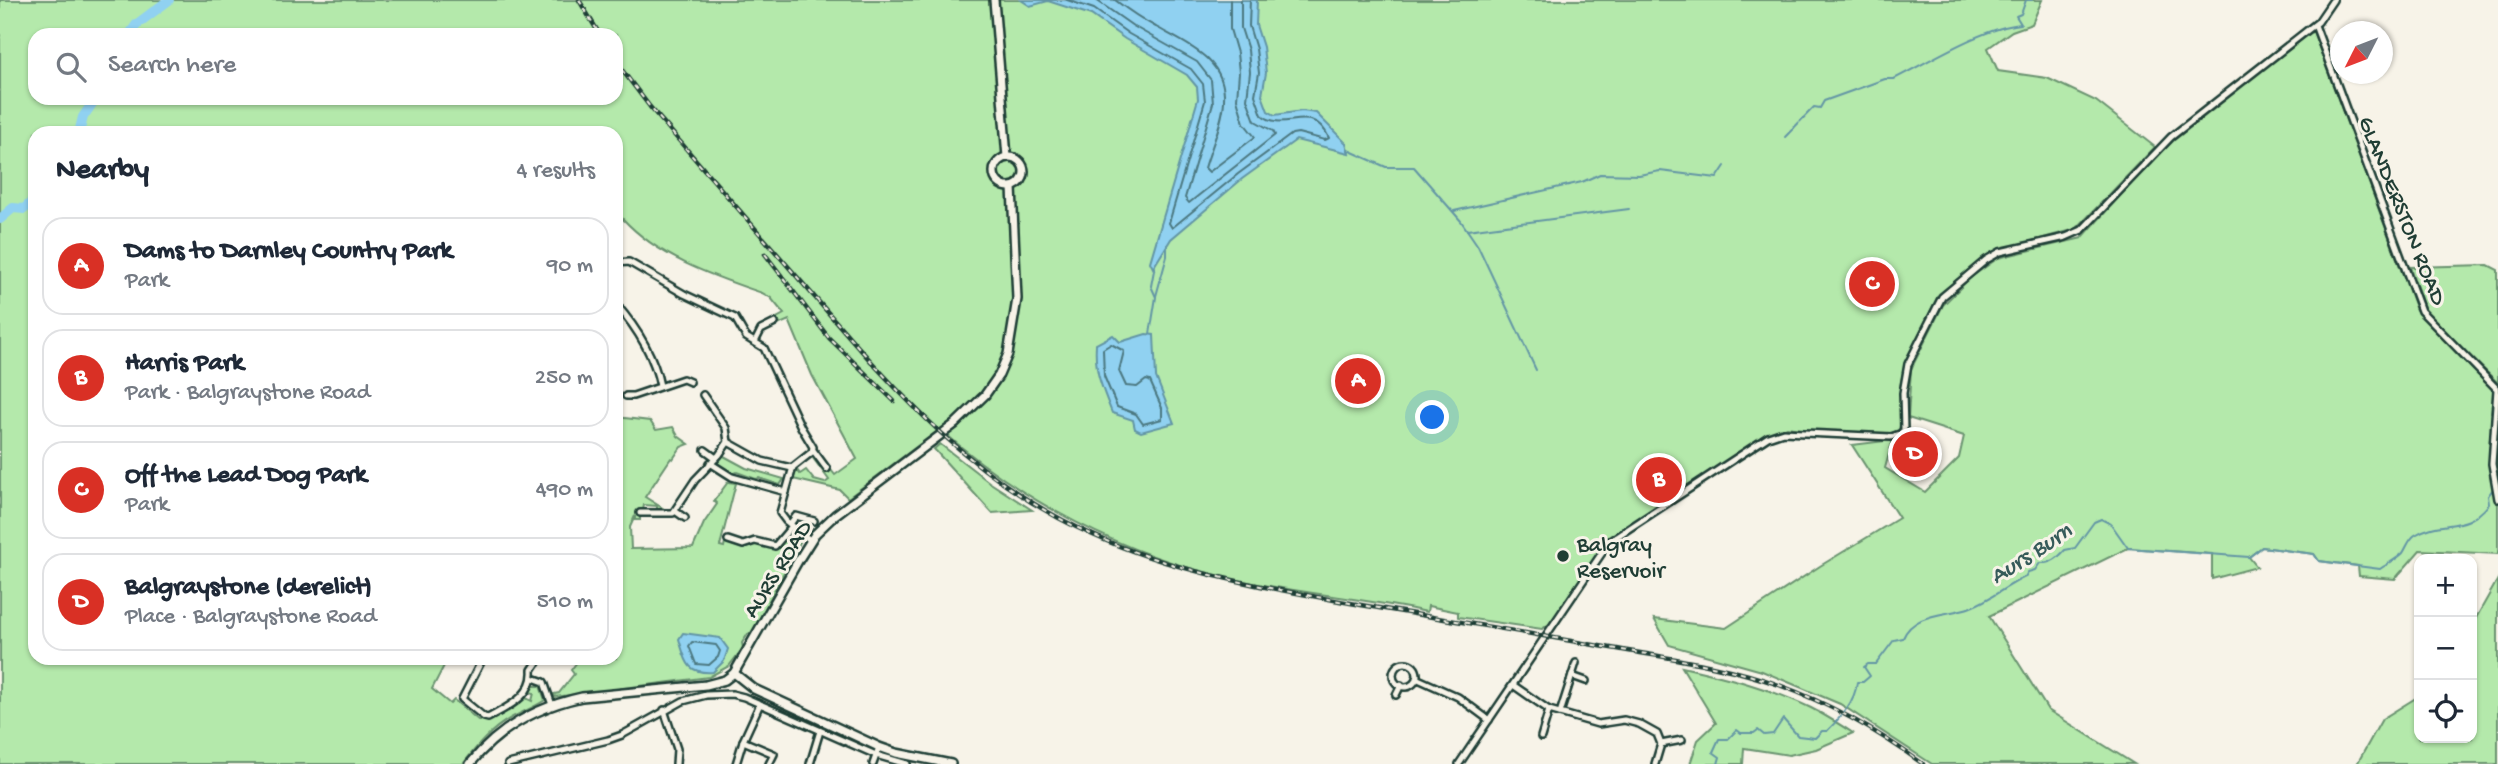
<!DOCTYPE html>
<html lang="en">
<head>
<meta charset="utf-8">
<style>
	body { margin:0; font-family:"Gochi Hand",sans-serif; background:#f2f2f3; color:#1f2937 }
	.controls { position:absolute; right:21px; bottom:21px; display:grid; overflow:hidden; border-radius:14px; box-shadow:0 2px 5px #0004 }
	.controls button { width:63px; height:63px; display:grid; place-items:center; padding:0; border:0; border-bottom:2px solid #e0e1e3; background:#fff; color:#1f2937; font:35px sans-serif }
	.compass { position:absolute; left:2330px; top:21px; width:63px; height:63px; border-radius:50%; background:#fff; box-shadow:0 2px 5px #0004; rotate:228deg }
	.you { position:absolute; left:1433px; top:418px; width:24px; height:24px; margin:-18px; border:5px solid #fff; border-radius:50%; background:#1a73e8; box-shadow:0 0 0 10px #1a73e833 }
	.badge { display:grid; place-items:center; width:46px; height:46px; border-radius:50%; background:#d93025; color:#fff; font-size:23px; font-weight:700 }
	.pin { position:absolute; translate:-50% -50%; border:4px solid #fff; box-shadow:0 2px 7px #0006 }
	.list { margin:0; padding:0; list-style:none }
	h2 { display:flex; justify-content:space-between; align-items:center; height:91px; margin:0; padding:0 28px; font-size:30px }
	h2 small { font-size:23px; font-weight:400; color:#747a83 }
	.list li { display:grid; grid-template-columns:46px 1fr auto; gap:21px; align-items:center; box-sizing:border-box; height:98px; margin:0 14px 14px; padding:0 14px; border:2px solid #e0e1e3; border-radius:21px }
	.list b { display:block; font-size:26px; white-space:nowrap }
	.list p { margin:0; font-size:23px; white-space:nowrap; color:#747a83 }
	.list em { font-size:23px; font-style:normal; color:#747a83 }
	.icon { flex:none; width:38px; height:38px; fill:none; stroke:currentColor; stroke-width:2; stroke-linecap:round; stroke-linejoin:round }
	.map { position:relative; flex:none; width:2498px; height:764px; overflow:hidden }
	.search { position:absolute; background:#fff; box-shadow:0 2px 5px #0004; left:28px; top:28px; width:595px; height:77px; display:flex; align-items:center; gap:18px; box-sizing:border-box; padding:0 24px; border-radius:21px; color:#747a83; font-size:26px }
	.panel { position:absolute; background:#fff; box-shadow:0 2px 5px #0004; left:28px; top:126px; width:595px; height:539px; border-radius:21px }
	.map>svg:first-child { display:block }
	.green { fill:#b4e9ab; stroke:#6a9370; stroke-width:2; fill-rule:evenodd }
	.water { fill:#90d1f1; stroke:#6396a5; stroke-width:2 }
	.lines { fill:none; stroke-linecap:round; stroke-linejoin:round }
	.shore { stroke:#4c7880; stroke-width:2 }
	.stream { stroke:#6396a5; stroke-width:2 }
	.river { stroke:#90d1f1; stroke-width:10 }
	.street-casing { stroke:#1f3d34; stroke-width:10 }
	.secondary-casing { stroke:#1f3d34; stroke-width:12 }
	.street { stroke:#f7f3e8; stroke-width:5 }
	.secondary { stroke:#f7f3e8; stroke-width:7 }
	.rail-casing { stroke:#1f3d34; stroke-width:4.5 }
	.rail { stroke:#f7f3e8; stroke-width:2; stroke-dasharray:5; stroke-linecap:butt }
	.poi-dot { fill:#1f3d34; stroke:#f7f3e8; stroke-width:2.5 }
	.labels { text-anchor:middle; stroke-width:6; stroke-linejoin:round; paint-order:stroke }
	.street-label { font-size:23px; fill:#1f3d34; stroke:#f7f3e8 }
	.poi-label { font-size:23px; fill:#1f3d34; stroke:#f7f3e8; text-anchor:start }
	.water-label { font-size:24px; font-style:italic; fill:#365b5a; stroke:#f7f3e8 }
</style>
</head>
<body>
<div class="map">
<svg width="2498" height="764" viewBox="0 0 2498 764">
	<rect width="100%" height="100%" fill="#f7f3e8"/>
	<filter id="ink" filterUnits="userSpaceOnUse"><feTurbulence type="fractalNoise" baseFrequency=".0143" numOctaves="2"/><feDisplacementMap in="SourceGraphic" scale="14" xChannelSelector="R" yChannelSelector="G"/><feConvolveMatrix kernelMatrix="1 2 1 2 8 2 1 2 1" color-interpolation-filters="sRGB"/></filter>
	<g filter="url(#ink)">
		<!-- green -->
		<g class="green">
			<path d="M0 0H2042L2032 24 2012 31 1988 48 1998 71 2047 78 2096 101 2155 147 2076 229 1992 252 1939 294 1905 362 1900 387 1901 421 1899 430 1892 433 1821 432 1787 427 1765 437 1614 537 1549 624 1542 629 1458 617V612L1428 606 1427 612C1363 598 1296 593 1232 579 1124 555 1022 502 940 429L848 498 840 490 793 479 797 470 800 474 806 470 814 480 825 483 829 480 813 458 815 457 826 472 831 470 835 475 857 459 812 375 789 320 778 325 775 319 784 314 771 298 762 293C713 276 659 258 623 219L616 225V133H35V658H448L432 689 450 704 454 700 478 720H492L526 698 532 701 534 693 529 692 532 686H540L545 700C535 707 522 712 511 718 491 729 477 746 463 764H0ZM35 35H616V98H35Z"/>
			<polygon points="2313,31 2416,310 2494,389 2491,412 2498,416 2498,554 2420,550 2395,579 2359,576 2358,566 2319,561 2314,554 2262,547 2249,557 2257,567 2212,579 2212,554 2128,548 1989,616 2048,710 2134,764 1932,764 1840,704 1762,671 1669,645 1654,619 1726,628 1820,566 1899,518 1852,445 1893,440 1885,468 1925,492 1959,458 1964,436 1908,418 1911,369 1943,305 1970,278 1998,258 2082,238 2146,167 2173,141"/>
			<polygon points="2488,265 2498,270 2498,383 2426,313 2410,267"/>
			<polygon points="616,417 650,421 656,430 673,427 678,436 689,444 681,447 673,459 671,458 645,497 664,509 657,510 657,506 644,505 643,510 640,510 640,520 635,520 635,516 630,527 631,549 693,548 704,523 717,504 714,501 728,482 736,483 720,546 724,547 725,542 744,547 756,544 777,549 789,534 797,540 800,538 800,542 752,633 748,634 742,643 743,648 729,666 709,677 555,697 554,694 559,693 574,674 571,670 580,658 616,658"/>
			<polygon points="940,444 989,482 1032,510 992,513 934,449"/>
			<polygon points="722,455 746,468 784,479 780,485 759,478 756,479 737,472 733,474 717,464"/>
			<polygon points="2498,579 2498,764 2357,764 2382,719 2419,696 2419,738 2472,738 2472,625"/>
			<path d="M1682 667C1726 677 1770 688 1811 708 1825 715 1839 724 1853 733L1816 749 1789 755 1744 748 1743 764H1690L1698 740 1716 723Z"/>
		</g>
		<!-- water -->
		<g class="water">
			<polygon points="1021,0 1257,0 1256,25 1263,47 1266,73 1262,95 1268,111 1275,115 1302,111 1316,113 1346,143 1349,153 1296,140 1242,179 1171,239 1153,268 1150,262 1198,99 1197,87 1187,75 1125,39 1091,15 1048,1 1030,6"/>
			<path d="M1146 334 1154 335 1156 377 1174 423 1141 432 1135 429 1133 420 1112 413C1102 387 1094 372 1096 344L1113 335 1120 342Z"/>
			<path d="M683 633 720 638 728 649 724 661 713 672C686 674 686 661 679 639Z"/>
		</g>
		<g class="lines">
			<!-- shore -->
			<g class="shore">
				<path d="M1067 0 1094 9 1129 34 1191 69 1203 84 1205 101 1169 223 1172 228 1238 174 1292 134 1298 133 1325 140 1329 138C1312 101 1284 134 1262 115L1255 95 1259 73 1256 49 1249 26 1250 0"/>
				<polyline points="1096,0 1133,26 1197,62 1211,80 1213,103 1185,198 1189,203 1275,135 1273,131 1255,121 1247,99 1250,72 1248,50 1241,28 1241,0"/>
				<path d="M1115 0C1128 10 1141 19 1156 27 1186 44 1227 59 1224 101 1223 122 1211 147 1205 168L1209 172 1255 137 1244 123 1237 99 1239 72 1237 53 1230 29V0"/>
				<polygon points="1111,344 1124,351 1119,371 1126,386 1137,387 1146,380 1150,381 1162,408 1162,419 1143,424 1136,414 1117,407 1104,376 1103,349"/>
				<polygon points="692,642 716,645 720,651 718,657 709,665 696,664 689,646"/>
			</g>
			<!-- stream -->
			<g class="stream">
				<polyline points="2028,0 2032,0"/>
				<path d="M1785 137 1814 107 1820 108 1824 101 1885 79H1894C1930 61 1982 28 2021 24L2016 16 2021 14 2026 0"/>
				<polyline points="1348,150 1386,167 1414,167 1461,221 1478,246 1536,370"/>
				<polyline points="1454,211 1582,182 1600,174 1639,175 1660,171 1717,178 1725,166"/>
				<polyline points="1467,230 1629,209"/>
				<polyline points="1156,296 1167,256 1167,245"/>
				<polyline points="1150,334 1156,297 1151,286 1155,265"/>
				<path d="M1718 764 1720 757 1713 752 1719 739H1728L1737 730 1741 733H1754L1758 730 1764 735 1773 734 1783 719 1798 736 1815 738 1822 731H1827C1841 717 1855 702 1857 682H1863L1870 676 1864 667 1868 664H1876L1894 640 1903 638C1914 612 1948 616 1971 607 1990 600 2006 586 2025 577L2028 572 2035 570 2040 563C2051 564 2058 558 2065 550L2075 548 2094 522 2101 519 2111 524 2128 548 2249 557 2262 547 2314 554 2319 561 2380 569C2387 564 2397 559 2403 553 2407 547 2409 539 2415 535 2443 518 2465 534 2489 504L2488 496 2493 489"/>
			</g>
			<!-- river -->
			<g class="river">
				<polyline points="129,35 137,24 169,0"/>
				<polyline points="79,133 83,117 96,98"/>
				<polyline points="0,219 13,208 24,209 35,199"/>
			</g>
			<!-- street casing -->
			<g class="street-casing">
				<g id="street">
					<polyline points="2315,25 2421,311 2497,389 2492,464 2498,499"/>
					<polyline points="616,263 629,262 684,294 735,318 746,337 764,348 801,427 813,447 812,452 793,467 780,513 786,521 810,540"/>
					<path d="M616 304C636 327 654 355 660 386"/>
					<polyline points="755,342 761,330 775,323"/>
					<polyline points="626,396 633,396 683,379 690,382"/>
					<polyline points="728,442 762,461 792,468"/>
					<polyline points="705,450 716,458"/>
					<polyline points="813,450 827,469"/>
					<polyline points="710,463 732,477 786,492"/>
					<polyline points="675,511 685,518"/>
					<polyline points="640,513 673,513 695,480 719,455 728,442 726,428 703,395"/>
					<polyline points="790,524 796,516 814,521"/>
					<polyline points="728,540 743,545 755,541 775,546 792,526"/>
					<path d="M483 658 462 699 484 717 488 718C507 707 534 696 532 670L540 658"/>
					<circle cx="1405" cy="675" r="12"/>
					<polyline points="1572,676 1586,681"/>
					<polyline points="533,678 544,682 552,705"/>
					<polyline points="1416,678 1458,697 1489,720"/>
					<polyline points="1513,685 1549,710 1598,724 1624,720 1639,724 1657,734 1661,744 1655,764"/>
					<polyline points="1396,695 1401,685"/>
					<polyline points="664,710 677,749 676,764"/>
					<polyline points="1560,713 1576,663"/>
					<polyline points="1541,737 1549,710"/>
					<polyline points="743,741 774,754 769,764"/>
					<polyline points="1661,744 1682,740"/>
					<polyline points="508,764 608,740 622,735 683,701 706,695 732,694 744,697 876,755 907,764"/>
					<polyline points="736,764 743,741 760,704"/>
					<polyline points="810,764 820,731"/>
					<polyline points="873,764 879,747"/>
					<polyline points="1459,764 1610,541 1768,437 1783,432 1891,437 1900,434 1904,430 1903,393 1908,364 1942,297 1986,260 2000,252 2066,237 2082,230 2171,137 2318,22 2333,0"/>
				</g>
			</g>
			<!-- secondary casing -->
			<g class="secondary-casing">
				<g id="secondary">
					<polyline points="994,0 1007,157"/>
					<circle cx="1009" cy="172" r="15"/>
					<polyline points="734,673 754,689 879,747 896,753 951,764"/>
					<path d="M470 764C499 728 536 707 582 697L706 685 725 680 734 673 798 561 815 534 835 515 955 424 985 395 999 375 1008 354 1017 299 1012 187"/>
				</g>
			</g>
			<!-- street -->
			<use href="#street" class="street"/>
			<!-- secondary -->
			<use href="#secondary" class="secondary"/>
			<!-- rail casing -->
			<g class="rail-casing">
				<g id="rail">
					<polyline points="579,0 600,35"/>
					<path d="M616 62 650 107C704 170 758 232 812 294 897 392 971 480 1093 535 1179 574 1269 588 1361 605 1444 619 1528 633 1611 648 1667 658 1726 665 1779 685 1831 704 1879 732 1923 764"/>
					<polyline points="765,254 829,338 894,401"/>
				</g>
			</g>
			<!-- rail -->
			<use href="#rail" class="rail"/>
		</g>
	</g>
	<!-- markers -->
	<circle class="poi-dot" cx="1563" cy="556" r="7"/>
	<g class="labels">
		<!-- street labels -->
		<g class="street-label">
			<text transform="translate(2404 210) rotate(68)" y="8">GLANDERSTON ROAD</text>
			<text transform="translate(776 568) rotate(-58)" y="8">AURS ROAD</text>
		</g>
		<!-- poi labels -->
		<g class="poi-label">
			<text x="1577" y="551">Balgray<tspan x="1577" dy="26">Reservoir</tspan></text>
		</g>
		<!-- water labels -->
		<g class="water-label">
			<text transform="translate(2030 552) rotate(-33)" y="8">Aurs Burn</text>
		</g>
	</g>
</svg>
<div class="controls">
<button>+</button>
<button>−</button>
<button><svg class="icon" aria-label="locate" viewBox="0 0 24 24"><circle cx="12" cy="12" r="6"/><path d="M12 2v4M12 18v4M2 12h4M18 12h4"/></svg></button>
</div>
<svg class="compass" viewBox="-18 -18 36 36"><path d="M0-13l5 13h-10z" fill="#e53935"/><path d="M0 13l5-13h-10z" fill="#747a83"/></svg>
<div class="you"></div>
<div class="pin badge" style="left:1358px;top:381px">A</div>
<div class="pin badge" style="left:1659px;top:480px">B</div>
<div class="pin badge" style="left:1872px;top:284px">C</div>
<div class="pin badge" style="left:1915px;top:454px">D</div>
<div class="search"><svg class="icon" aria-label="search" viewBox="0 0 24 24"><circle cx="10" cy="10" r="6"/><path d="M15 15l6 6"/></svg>Search here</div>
<section class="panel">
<h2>Nearby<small>4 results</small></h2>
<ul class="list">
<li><span class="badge">A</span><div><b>Dams to Darnley Country Park</b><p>Park</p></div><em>90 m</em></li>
<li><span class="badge">B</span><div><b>Harris Park</b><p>Park · Balgraystone Road</p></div><em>250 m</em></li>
<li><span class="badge">C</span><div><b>Off the Lead Dog Park</b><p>Park</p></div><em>490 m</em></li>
<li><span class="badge">D</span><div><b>Balgraystone (derelict)</b><p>Place · Balgraystone Road</p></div><em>510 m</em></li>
</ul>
</section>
</div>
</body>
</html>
